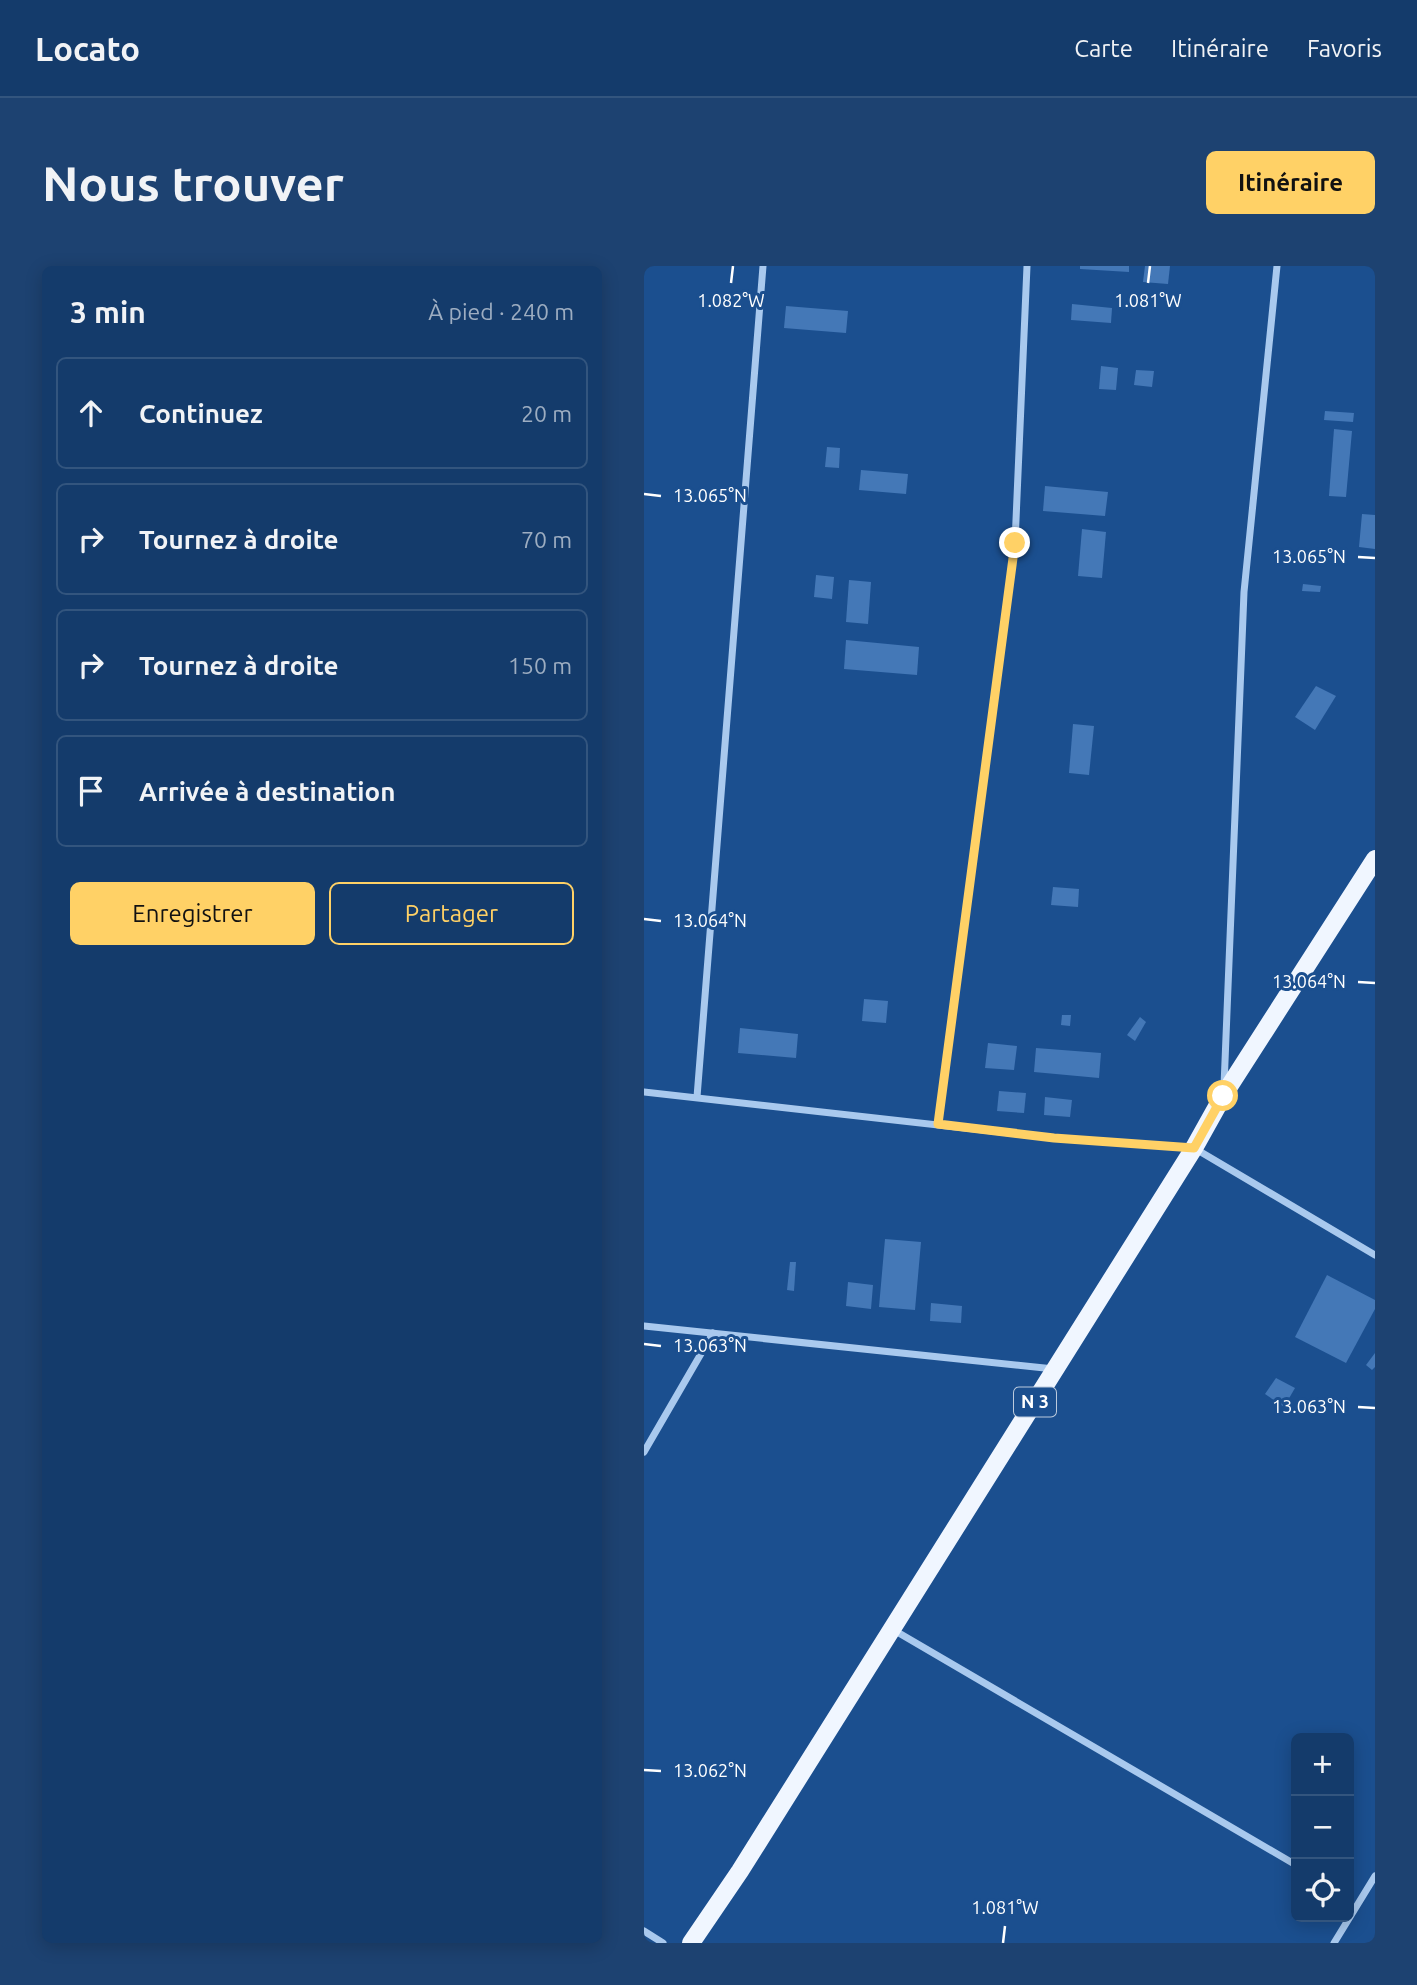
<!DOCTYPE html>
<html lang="fr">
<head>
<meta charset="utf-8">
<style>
	body { margin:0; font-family:Ubuntu,sans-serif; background:#1d4271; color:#f1f3f6 }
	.controls { position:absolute; right:21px; bottom:21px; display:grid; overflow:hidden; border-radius:10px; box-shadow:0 4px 18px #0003 }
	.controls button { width:63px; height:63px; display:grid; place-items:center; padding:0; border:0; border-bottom:2px solid #33557e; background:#143b6b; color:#f1f3f6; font:35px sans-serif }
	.stop { position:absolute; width:21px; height:21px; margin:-16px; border:5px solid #ffd166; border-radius:50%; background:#fff }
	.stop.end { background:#ffd166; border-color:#fff; box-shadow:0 2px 7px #0008 }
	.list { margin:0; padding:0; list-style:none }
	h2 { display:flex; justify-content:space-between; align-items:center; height:91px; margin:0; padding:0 28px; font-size:30px }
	h2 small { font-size:23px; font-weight:400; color:#9dadc1 }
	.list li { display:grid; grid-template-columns:46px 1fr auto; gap:21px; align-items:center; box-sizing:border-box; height:112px; margin:0 14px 14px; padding:0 14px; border:2px solid #33557e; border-radius:10px }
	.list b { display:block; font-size:26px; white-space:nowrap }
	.list em { font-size:23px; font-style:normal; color:#9dadc1 }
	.actions { display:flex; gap:14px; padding:21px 28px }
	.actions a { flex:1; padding:16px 0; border:2px solid #ffd166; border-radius:10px; text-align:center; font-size:24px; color:#ffd166 }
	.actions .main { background:#ffd166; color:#111 }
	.icon { flex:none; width:38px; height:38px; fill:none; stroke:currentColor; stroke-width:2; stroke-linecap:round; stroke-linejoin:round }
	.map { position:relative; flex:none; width:731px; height:1677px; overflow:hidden; border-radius:10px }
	header { display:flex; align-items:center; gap:42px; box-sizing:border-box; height:98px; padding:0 35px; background:#143b6b; border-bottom:2px solid #33557e }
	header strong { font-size:33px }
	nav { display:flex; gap:38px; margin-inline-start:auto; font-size:24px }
	.intro { display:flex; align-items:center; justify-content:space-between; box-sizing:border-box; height:168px; padding:0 42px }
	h1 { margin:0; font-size:49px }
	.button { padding:18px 32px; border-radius:10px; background:#ffd166; color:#111; font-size:24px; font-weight:700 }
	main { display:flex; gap:42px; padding:0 42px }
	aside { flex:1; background:#143b6b; border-radius:10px; box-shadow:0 4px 18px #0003 }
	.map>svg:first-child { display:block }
	.building { fill:#4478b7 }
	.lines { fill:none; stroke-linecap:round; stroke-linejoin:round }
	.minor { stroke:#a9c9ee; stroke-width:7 }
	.primary { stroke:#f0f6ff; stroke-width:18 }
	.route { stroke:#ffd166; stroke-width:9 }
	.ticks { fill:none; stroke:#fff; stroke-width:2.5 }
	.labels { text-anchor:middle; stroke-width:6; stroke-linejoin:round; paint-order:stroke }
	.shield { fill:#1b4f8f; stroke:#bbcadd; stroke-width:2 }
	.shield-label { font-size:18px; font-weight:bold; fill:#fff }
	.ticks-label { font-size:18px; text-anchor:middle; fill:#fff; stroke:#1b4f8f; stroke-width:6; stroke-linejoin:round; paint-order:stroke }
</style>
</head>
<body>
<header>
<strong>Locato</strong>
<nav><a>Carte</a><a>Itinéraire</a><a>Favoris</a></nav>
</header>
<div class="intro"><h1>Nous trouver</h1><a class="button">Itinéraire</a></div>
<main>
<aside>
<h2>3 min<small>À pied · 240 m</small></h2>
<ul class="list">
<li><svg class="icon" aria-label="ahead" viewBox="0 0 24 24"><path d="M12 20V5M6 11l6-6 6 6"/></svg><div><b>Continuez</b></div><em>20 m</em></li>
<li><svg class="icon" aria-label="right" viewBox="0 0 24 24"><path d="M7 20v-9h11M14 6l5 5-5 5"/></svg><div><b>Tournez à droite</b></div><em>70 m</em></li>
<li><svg class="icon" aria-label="right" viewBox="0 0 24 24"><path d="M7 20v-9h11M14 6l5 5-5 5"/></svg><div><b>Tournez à droite</b></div><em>150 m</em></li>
<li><svg class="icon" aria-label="arrive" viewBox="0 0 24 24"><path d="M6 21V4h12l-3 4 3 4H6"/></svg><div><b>Arrivée à destination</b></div></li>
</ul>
<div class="actions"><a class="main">Enregistrer</a><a>Partager</a></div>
</aside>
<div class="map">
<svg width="731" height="1677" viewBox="0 0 731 1677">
	<rect width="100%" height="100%" fill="#1b4f8f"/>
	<!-- building -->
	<g class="building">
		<polygon points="436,0 485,0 485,6 436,3"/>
		<polygon points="501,0 526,0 524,18 499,16"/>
		<polygon points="428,38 468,42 467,57 427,54"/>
		<polygon points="142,40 204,45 202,67 140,62"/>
		<polygon points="457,100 474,102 472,124 455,123"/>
		<polygon points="492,104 510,105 508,121 490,119"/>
		<polygon points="681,145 710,147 709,156 680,154"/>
		<polygon points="690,163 708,165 702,231 685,230"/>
		<polygon points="183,181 196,182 195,202 181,201"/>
		<polygon points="217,204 264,208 262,228 215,224"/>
		<polygon points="401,220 464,226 461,250 399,245"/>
		<polygon points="718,248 731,249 731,283 715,281"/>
		<polygon points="438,263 462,266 458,312 434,310"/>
		<polygon points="172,309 190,311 188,333 170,331"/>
		<polygon points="205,314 227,316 224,358 202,356"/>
		<polygon points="659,318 677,320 676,326 658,325"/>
		<polygon points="202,374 275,381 273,409 200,403"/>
		<polygon points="672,420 692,430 671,464 651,451"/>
		<polygon points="429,458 450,460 445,509 425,507"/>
		<polygon points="409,621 435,623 434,641 407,639"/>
		<polygon points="220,733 244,735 242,757 218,755"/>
		<polygon points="418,749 427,749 426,760 417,759"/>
		<polygon points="496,751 502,756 491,775 483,769"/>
		<polygon points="96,762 154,768 152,792 94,787"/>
		<polygon points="344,777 373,780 370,804 341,802"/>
		<polygon points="392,782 457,787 455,812 390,806"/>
		<polygon points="355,825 382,827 380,847 353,845"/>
		<polygon points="401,831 428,834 426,851 400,849"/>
		<polygon points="241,973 277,976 271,1044 235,1041"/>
		<polygon points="146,996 152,996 150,1025 143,1024"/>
		<polygon points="683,1009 731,1034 731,1043 702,1097 651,1071"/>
		<polygon points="204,1016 229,1019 227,1043 202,1040"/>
		<polygon points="287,1037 318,1040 317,1057 286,1055"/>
		<polygon points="731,1087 731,1101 728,1104 722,1099"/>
		<polygon points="632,1112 651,1122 640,1141 621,1128"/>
	</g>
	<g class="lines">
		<!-- minor -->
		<g class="minor">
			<polyline points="580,820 600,326 633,0"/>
			<polyline points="0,826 410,872 550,882 731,989"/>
			<polyline points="53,831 119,0"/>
			<polyline points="294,858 371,277 383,0"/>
			<polyline points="0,1060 410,1103"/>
			<polyline points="0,1186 69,1067"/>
			<polyline points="248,1363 652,1599"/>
			<polyline points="0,1665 19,1677"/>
			<polyline points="690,1677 731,1610"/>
		</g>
		<!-- primary -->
		<polyline class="primary" points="47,1677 96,1605 550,882 579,830 731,593"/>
	</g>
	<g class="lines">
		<!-- route -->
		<polyline class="route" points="371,277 294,858 410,872 550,882 579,830"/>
	</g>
	<!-- ticks -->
	<path class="ticks" d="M87 17 89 0M504 17 506 0M0 228 17 230M714 291 731 292M0 653 17 655M714 716 731 717M0 1078 17 1080M714 1141 731 1142M0 1504 17 1505M359 1677 361 1660"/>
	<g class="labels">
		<!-- shield labels -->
		<rect class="shield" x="370" y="1121.5" width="42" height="29" rx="5"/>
		<g class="shield-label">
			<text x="391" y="1142">N 3</text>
		</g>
	</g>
	<g class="ticks-label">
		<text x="504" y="41">1.081°W</text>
		<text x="87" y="41">1.082°W</text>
		<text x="66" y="236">13.065°N</text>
		<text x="665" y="297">13.065°N</text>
		<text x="66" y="661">13.064°N</text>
		<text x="665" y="722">13.064°N</text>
		<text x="66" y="1086">13.063°N</text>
		<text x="665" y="1147">13.063°N</text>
		<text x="66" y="1511">13.062°N</text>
		<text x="361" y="1648">1.081°W</text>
	</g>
</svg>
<div class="controls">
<button>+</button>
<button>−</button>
<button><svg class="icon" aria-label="locate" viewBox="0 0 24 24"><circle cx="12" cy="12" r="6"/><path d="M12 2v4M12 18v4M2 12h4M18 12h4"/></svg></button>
</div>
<div class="stop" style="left:579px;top:830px"></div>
<div class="stop end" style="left:371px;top:277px"></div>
</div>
</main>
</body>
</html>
